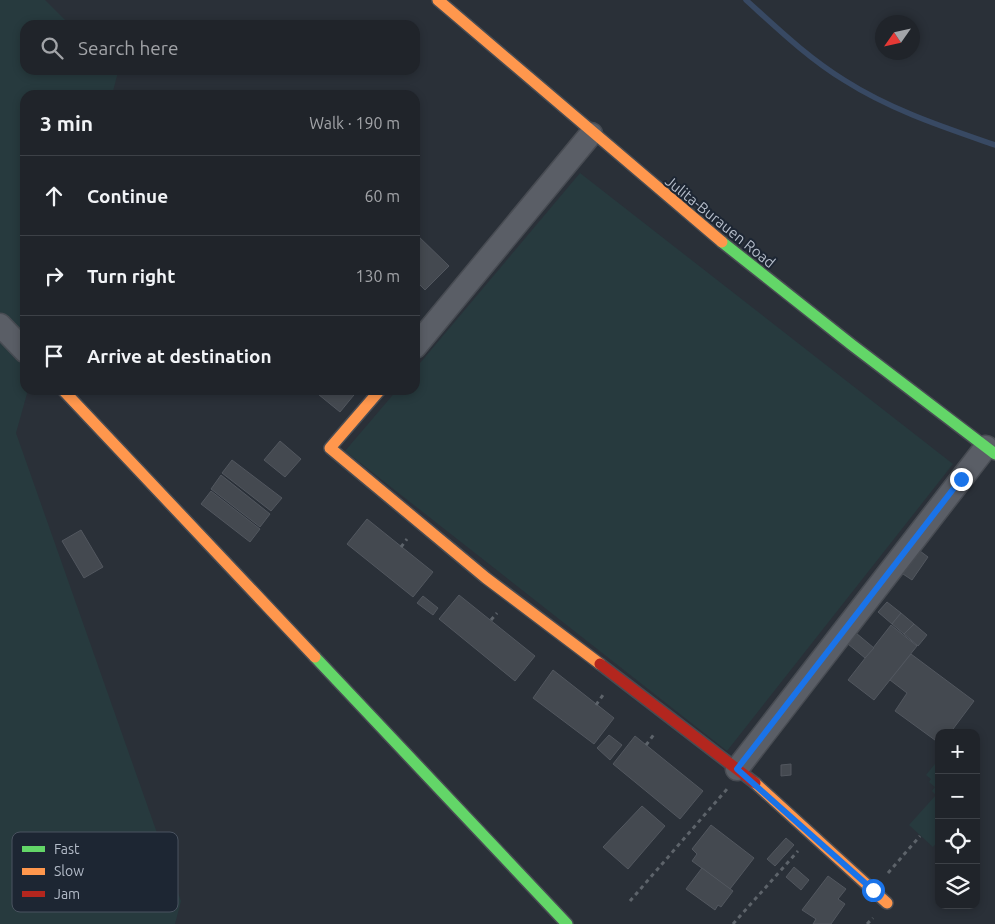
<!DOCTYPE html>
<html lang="en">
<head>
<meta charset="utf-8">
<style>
	body { margin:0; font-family:Ubuntu,sans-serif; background:#2d3036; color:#f1f3f6 }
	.controls { position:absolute; right:15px; bottom:15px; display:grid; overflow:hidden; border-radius:10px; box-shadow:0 2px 8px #0003 }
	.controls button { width:45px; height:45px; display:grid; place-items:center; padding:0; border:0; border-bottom:1px solid #3d4147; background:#20242a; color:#f1f3f6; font:25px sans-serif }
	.compass { position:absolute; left:875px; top:15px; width:45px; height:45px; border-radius:50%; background:#20242a; box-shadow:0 2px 8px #0003; rotate:236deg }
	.stop { position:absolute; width:15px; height:15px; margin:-11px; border:4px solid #1a73e8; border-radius:50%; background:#fff }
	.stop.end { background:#1a73e8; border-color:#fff; box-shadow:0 1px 5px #0008 }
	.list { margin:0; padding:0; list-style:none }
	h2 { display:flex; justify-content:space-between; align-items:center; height:65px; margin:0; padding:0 20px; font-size:21px }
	h2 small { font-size:16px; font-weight:400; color:#a2a4a8 }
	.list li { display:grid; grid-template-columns:32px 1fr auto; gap:15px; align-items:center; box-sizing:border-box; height:80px; padding:0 20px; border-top:1px solid #3d4147 }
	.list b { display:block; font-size:19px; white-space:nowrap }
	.list em { font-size:16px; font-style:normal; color:#a2a4a8 }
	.icon { flex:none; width:28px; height:28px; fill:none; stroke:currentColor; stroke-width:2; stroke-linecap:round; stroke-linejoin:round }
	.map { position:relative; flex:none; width:995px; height:924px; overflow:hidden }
	.search { position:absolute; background:#20242a; box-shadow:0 2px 8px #0003; left:20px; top:20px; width:400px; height:55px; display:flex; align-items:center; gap:12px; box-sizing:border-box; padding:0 18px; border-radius:15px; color:#a2a4a8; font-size:19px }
	.panel { position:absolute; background:#20242a; box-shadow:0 2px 8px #0003; left:20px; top:90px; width:400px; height:305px; border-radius:15px }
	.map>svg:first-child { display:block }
	.green { fill:#273a3e }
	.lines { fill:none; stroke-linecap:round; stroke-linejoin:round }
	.stream { stroke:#384963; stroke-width:5.5 }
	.building { fill:#444950; stroke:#52575f }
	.street-casing { stroke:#484c53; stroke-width:25 }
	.fast-casing { stroke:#484c53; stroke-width:14 }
	.slow-casing { stroke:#484c53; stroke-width:14 }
	.jam-casing { stroke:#484c53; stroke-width:14 }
	.path { stroke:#5d636a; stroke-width:3; stroke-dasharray:4 4; stroke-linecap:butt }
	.street { stroke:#5a5e66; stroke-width:22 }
	.fast { stroke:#63d668; stroke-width:11 }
	.slow { stroke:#ff974d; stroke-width:11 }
	.jam { stroke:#b3261e; stroke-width:11 }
	.route { stroke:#1a73e8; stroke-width:6 }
	.labels { text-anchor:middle; stroke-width:4; stroke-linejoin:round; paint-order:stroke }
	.street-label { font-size:15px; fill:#b4bcc9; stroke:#1d2633 }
	.key { fill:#1d2633; stroke:#4a5360; stroke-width:1 }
	.key-label { font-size:14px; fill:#b4bcc9 }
</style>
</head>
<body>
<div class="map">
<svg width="995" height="924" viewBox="0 0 995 924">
	<rect width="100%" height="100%" fill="#2a3038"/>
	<!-- green -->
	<g class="green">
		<polygon points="0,0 45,0 70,25 25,25 25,70 118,72 112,95 25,95 25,390 28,390 16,433 181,901 175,924 0,924"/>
		<polygon points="580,173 953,464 727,751 345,451 397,390 415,390 415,369"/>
		<polygon points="939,759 939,840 933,847 909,825 936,795 932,791 935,787 929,782 931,779 926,775"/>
	</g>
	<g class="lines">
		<!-- stream -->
		<path class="stream" d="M746 0C777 28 808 58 844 80 891 110 943 127 995 145"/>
	</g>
	<!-- building -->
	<g class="building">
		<polygon points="415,233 449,266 425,290 415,280"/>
		<polygon points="313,390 358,390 340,412"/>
		<polygon points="280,441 301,459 285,477 264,460"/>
		<polygon points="232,460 282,498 271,511 222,473"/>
		<polygon points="221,475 270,514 260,527 211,489"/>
		<polygon points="211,491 260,529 250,542 201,504"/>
		<polygon points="367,519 433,572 413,597 347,544"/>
		<polygon points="81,530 103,567 84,578 62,541"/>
		<polygon points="912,545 928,557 912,580 894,568"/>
		<polygon points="459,595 535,656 515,681 439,619"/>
		<polygon points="423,596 438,608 433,615 417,603"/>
		<polygon points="887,602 901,613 892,624 878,612"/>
		<polygon points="901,613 914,624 904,634 892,624"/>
		<polygon points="914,624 927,635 918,646 904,634"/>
		<polygon points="891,625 917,646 874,700 848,680"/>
		<polygon points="856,633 874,648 865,658 848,644"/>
		<polygon points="911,654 974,701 950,733 939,733 939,743 895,711 907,693 890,680"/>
		<polygon points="553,670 614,718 594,744 533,698"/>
		<polygon points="609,735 622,745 610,760 597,748"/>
		<polygon points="635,736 703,791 680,819 613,764"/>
		<polygon points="791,764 791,775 781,776 781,765"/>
		<polygon points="642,806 665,826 628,869 603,847"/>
		<polygon points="711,825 754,858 730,889 692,861 697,854 692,849"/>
		<polygon points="786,838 794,845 775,866 767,859"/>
		<polygon points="794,867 809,880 801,890 786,877"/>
		<polygon points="702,868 733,891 721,907 718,905 715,910 686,889"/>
		<polygon points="828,876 846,889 838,899 845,904 831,924 813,924 816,919 802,910"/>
	</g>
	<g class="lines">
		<!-- street casing -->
		<g class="street-casing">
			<g id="street">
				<polyline points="0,325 25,351"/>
				<polyline points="415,347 591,134"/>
				<polyline points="737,769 986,447"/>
			</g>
		</g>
		<!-- fast casing -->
		<g class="fast-casing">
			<g id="fast">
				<polyline points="722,242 852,345 995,454"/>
				<polyline points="315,657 567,924"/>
			</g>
		</g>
		<!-- slow casing -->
		<g class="slow-casing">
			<g id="slow">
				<polyline points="438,0 722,242"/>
				<polyline points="63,390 315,657"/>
				<polyline points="380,390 330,448 486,578 600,664"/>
				<polyline points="755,783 887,903"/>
			</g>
		</g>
		<!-- jam casing -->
		<g class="jam-casing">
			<polyline id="jam" points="600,664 755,783"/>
		</g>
		<!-- path -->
		<g class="path">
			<polyline points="401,547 407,539"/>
			<polyline points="491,620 497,613"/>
			<polyline points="596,705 603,695"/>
			<polyline points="646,745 655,733"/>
			<polyline points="888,873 920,836"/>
			<polyline points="630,901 727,789"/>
			<polyline points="733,924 798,851"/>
			<polyline points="867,924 873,918"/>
		</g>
		<!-- street -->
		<use href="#street" class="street"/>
		<!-- fast -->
		<use href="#fast" class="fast"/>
		<!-- slow -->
		<use href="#slow" class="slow"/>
		<!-- jam -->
		<use href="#jam" class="jam"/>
	</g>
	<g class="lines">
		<!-- route -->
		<polyline class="route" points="873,890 737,769 961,479"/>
	</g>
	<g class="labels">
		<!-- street labels -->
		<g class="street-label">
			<text transform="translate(720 222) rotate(39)" y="5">Julita-Burauen Road</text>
		</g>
	</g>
	<!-- legend -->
	<rect x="12" y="832" width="166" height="80" rx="8" class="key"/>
	<rect x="22" y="846" width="23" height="6" fill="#63d668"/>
	<rect x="22" y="868" width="23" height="7" fill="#ff974d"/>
	<rect x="22" y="891" width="23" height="6" fill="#b3261e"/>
	<g class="key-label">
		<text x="54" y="854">Fast</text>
		<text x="54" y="876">Slow</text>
		<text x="54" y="899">Jam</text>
	</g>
</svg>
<div class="controls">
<button>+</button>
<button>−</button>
<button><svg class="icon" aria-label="locate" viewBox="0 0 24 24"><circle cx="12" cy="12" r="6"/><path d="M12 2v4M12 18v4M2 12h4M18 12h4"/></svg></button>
<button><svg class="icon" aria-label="layers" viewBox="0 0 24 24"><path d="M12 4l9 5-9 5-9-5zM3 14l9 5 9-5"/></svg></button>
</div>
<svg class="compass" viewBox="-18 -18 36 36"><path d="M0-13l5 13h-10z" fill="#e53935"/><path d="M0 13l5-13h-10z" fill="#a2a4a8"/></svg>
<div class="stop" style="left:873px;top:890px"></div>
<div class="stop end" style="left:961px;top:479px"></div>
<div class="search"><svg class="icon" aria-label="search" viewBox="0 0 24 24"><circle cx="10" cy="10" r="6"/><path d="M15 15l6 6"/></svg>Search here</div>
<section class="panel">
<h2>3 min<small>Walk · 190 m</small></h2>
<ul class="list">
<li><svg class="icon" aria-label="ahead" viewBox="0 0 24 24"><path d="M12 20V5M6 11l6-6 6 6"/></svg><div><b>Continue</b></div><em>60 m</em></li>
<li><svg class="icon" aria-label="right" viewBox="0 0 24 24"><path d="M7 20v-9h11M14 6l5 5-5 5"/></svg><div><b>Turn right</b></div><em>130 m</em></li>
<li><svg class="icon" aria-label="arrive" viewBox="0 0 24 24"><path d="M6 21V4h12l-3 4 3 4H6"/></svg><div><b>Arrive at destination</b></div></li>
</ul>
</section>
</div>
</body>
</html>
